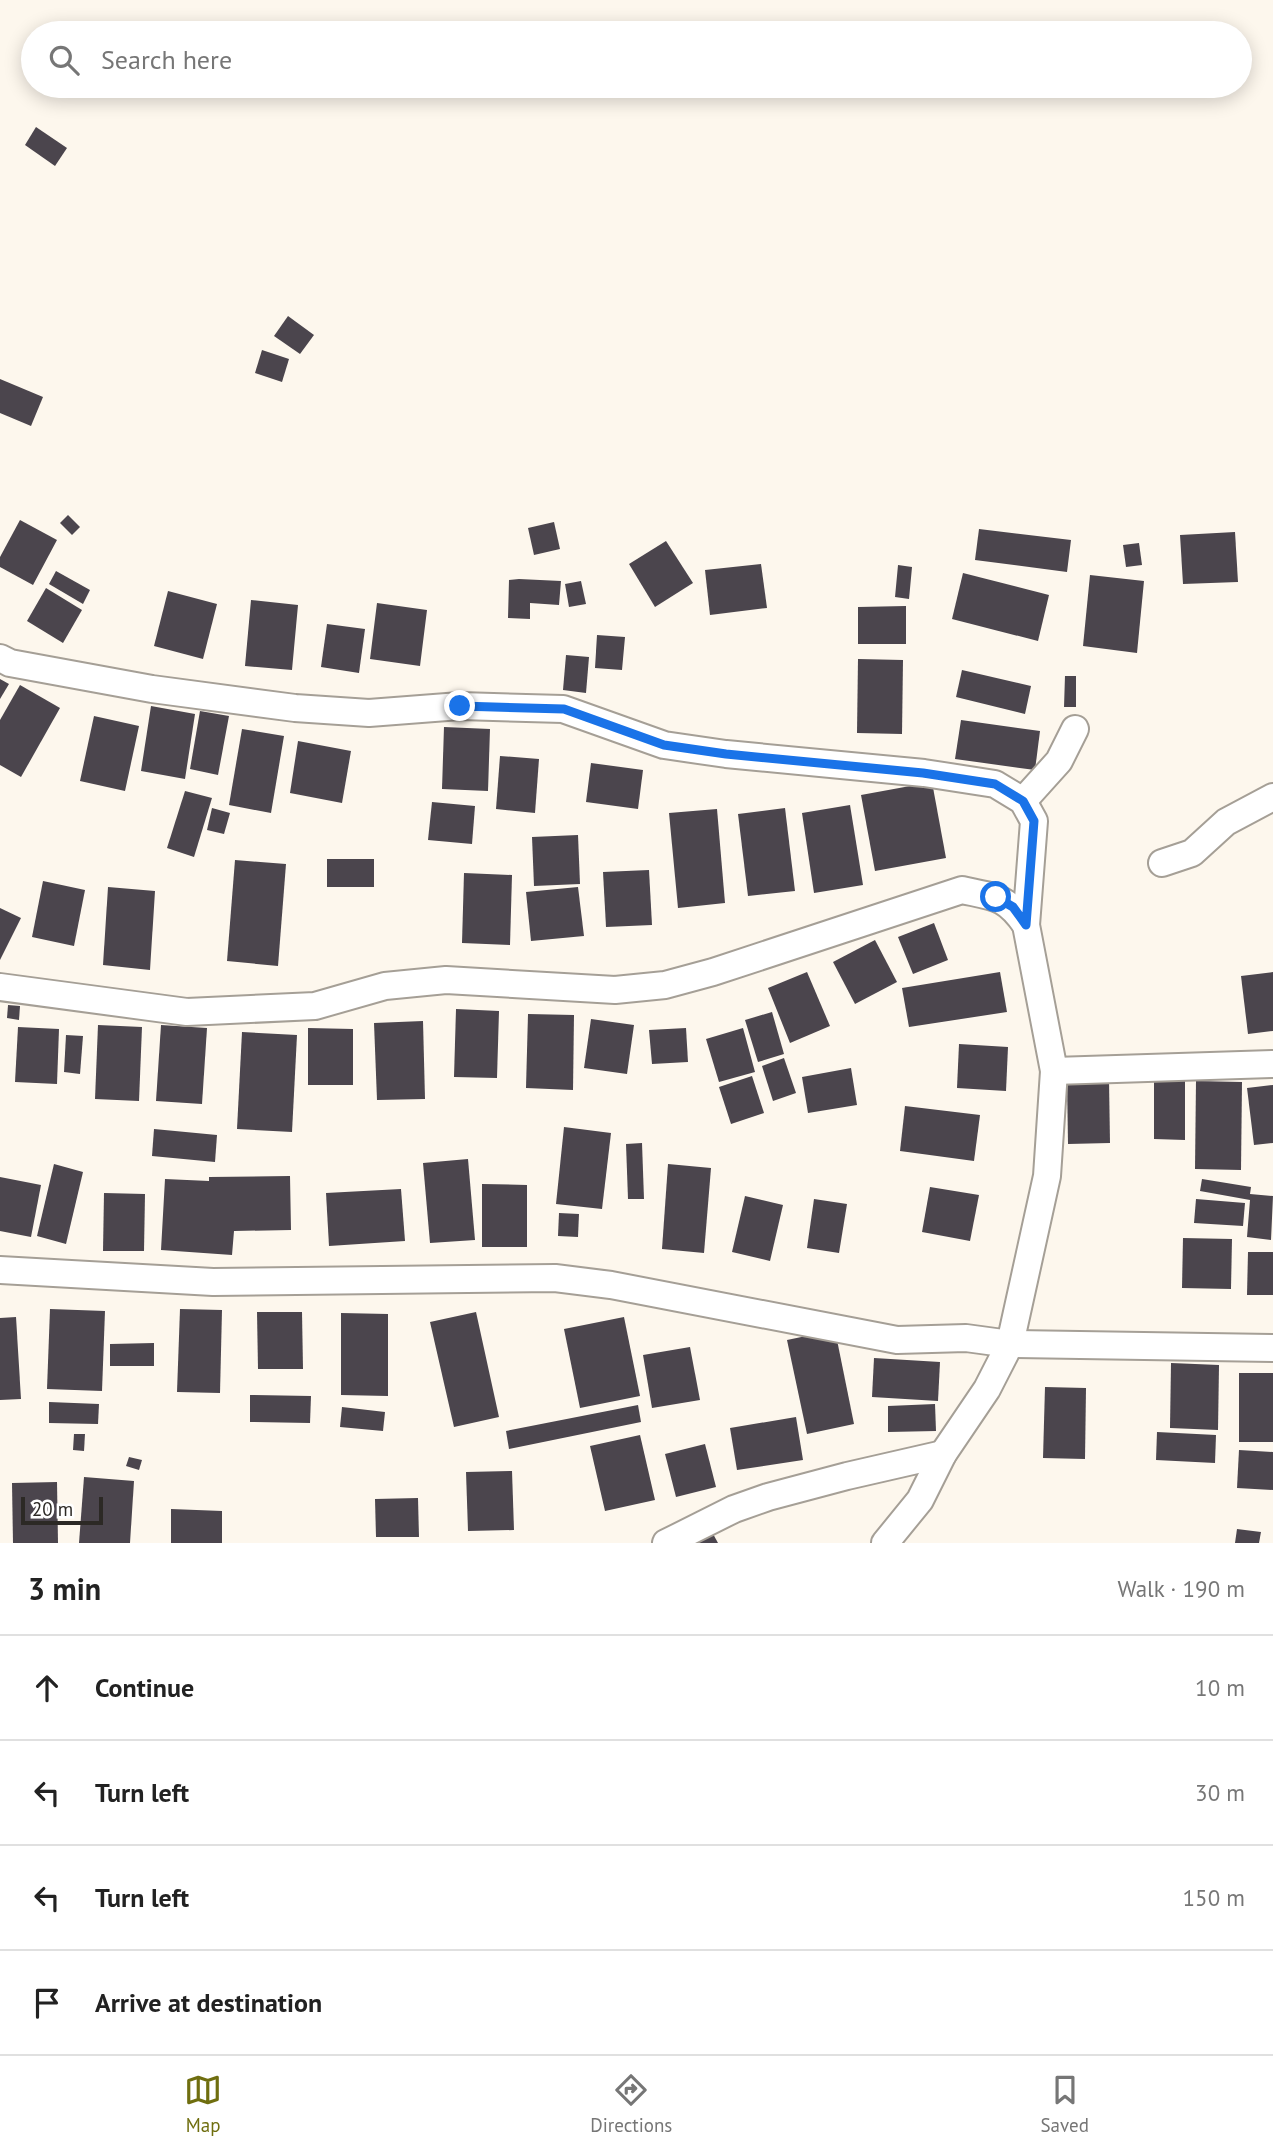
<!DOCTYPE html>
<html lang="en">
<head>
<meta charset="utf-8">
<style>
	body { margin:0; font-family:"PT Sans",sans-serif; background:#f2f2f2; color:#222 }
	.scale { position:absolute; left:21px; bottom:18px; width:82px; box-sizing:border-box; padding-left:7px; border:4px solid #2c2925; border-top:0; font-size:19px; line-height:24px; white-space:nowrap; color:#2c2925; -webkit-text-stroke:5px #fff; paint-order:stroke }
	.stop { position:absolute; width:21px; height:21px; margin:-16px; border:5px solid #1a73e8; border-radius:50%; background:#fff }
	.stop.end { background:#1a73e8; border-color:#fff; box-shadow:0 2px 7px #0008 }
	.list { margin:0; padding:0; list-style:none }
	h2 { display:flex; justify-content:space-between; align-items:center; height:91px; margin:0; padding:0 28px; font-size:30px }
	h2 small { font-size:23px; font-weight:400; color:#767676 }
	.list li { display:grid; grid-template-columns:46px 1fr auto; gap:21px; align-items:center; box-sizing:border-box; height:105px; padding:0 28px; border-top:2px solid #e0e0e0 }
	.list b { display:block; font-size:26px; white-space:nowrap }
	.list em { font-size:23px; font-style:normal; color:#767676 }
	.icon { flex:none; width:38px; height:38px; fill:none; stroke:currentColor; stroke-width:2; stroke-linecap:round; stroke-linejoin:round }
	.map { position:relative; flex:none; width:1273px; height:1543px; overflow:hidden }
	.search { position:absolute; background:#fff; box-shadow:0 4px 18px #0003; left:21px; right:21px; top:21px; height:77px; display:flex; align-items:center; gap:18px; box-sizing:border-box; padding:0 24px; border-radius:38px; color:#767676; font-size:26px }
	.sheet { height:511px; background:#fff }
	nav { display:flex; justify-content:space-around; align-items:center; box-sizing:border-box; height:98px; border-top:2px solid #e0e0e0; background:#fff; font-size:19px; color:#767676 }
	nav a { display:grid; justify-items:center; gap:4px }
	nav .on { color:#6f6e0f }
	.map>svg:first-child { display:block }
	.building { fill:#4b454d }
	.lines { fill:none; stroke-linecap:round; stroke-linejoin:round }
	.minor-casing { stroke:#a59f96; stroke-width:30 }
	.minor { stroke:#fff; stroke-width:26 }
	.route { stroke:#1a73e8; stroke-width:9 }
</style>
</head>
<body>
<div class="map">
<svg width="1273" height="1543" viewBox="0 0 1273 1543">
	<rect width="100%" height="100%" fill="#fdf7ed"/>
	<!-- building -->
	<g class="building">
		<polygon points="36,127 67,148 55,166 25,145"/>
		<polygon points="288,316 314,335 300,354 274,336"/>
		<polygon points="262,350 289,359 282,382 255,373"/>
		<polygon points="0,379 43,397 31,426 0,413"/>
		<polygon points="68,515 80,527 72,535 60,523"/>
		<polygon points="20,520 57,540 33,585 0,567 0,557"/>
		<polygon points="554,522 560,549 534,555 528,528"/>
		<polygon points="979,529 1071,540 1067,572 975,560"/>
		<polygon points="1235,532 1238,582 1183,584 1180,535"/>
		<polygon points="666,541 693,583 655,607 629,564"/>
		<polygon points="1139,543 1142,565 1126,567 1123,545"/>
		<polygon points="761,564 767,608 710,615 705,570"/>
		<polygon points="898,565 912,567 909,599 895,597"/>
		<polygon points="56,571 90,590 83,604 49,584"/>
		<polygon points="963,573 1049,595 1038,641 952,619"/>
		<polygon points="1090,575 1144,581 1137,653 1083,646"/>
		<polygon points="519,579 561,581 559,605 530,603 530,619 508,618 509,580"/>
		<polygon points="581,581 586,604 569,607 565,584"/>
		<polygon points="46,588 82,610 63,643 27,621"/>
		<polygon points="168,591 217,604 203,659 154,646"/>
		<polygon points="251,600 298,605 292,670 245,666"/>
		<polygon points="377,603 427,610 420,666 370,659"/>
		<polygon points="906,606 906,644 858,644 858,607"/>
		<polygon points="327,624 365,629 359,673 321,667"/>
		<polygon points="597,635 625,637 622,670 595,668"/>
		<polygon points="566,655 589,657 586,693 563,690"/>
		<polygon points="858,659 903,660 902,734 857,733"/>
		<polygon points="962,670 1031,686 1025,714 956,697"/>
		<polygon points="1065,676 1076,676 1076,707 1064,707"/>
		<polygon points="0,679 9,684 0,699"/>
		<polygon points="20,685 60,708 21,777 0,765 0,720"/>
		<polygon points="151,706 195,714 185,779 141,771"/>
		<polygon points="200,711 229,716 218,775 190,769"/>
		<polygon points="94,716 139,726 125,791 80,781"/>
		<polygon points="961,720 1040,731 1035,770 955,759"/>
		<polygon points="444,727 490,729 488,791 442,789"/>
		<polygon points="242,729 284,736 271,813 229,805"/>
		<polygon points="298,741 351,751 342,803 290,793"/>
		<polygon points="500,756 539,759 535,813 496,809"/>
		<polygon points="591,763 643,770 638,809 586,802"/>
		<polygon points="932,782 946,858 875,871 861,795"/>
		<polygon points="185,791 212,798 194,857 167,848"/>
		<polygon points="432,802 475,806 472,844 428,840"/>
		<polygon points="850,805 863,885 814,893 802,813"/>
		<polygon points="212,808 230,813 224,834 207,830"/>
		<polygon points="785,808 795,891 748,896 738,814"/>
		<polygon points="717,809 725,903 678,908 669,813"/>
		<polygon points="578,835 580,884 534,886 532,837"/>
		<rect x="327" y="859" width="47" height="28"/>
		<polygon points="235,860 286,864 278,966 227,961"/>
		<polygon points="649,870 652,925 606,927 603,872"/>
		<polygon points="464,873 512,875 510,945 462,943"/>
		<polygon points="43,881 85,890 74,946 32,937"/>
		<polygon points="108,887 155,891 150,970 103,965"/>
		<polygon points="578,887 584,936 531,941 526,892"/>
		<polygon points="0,908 21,918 0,960"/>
		<polygon points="934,923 948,960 913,974 898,937"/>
		<polygon points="875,940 897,982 855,1004 833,962"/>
		<polygon points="807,972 830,1026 790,1043 768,988"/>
		<polygon points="1000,972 1007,1012 909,1027 902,988"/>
		<polygon points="1273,972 1273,1031 1248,1034 1241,976"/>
		<polygon points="8,1005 20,1006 19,1020 7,1018"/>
		<polygon points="456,1009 499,1011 497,1078 454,1077"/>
		<polygon points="772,1012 784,1054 758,1062 745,1020"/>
		<polygon points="528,1014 574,1015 573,1090 526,1088"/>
		<polygon points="591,1019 634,1025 627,1074 584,1068"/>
		<polygon points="423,1021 425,1099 377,1100 374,1023"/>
		<polygon points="98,1025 142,1027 139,1101 95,1099"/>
		<polygon points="161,1025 207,1028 202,1104 156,1101"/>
		<polygon points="18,1027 59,1029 57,1084 15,1082"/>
		<polygon points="308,1028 353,1029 353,1085 308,1085"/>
		<polygon points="686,1028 688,1062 652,1064 649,1030"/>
		<polygon points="743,1028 755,1072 719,1082 706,1039"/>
		<polygon points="242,1032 297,1035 292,1132 237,1129"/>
		<polygon points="66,1035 83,1036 80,1074 64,1072"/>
		<polygon points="959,1044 1008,1047 1006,1091 957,1088"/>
		<polygon points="784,1058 796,1093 773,1101 762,1066"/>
		<polygon points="851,1068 857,1105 808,1113 802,1077"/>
		<polygon points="752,1076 764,1113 731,1124 719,1087"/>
		<polygon points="1067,1080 1109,1080 1110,1143 1068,1144"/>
		<polygon points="1154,1080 1185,1080 1185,1140 1154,1139"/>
		<polygon points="1196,1081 1242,1082 1241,1170 1195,1169"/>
		<polygon points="1273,1085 1273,1143 1254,1145 1247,1088"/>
		<polygon points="905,1106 980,1115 974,1161 900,1151"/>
		<polygon points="564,1127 611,1133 602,1209 556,1204"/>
		<polygon points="154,1129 217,1135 215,1162 152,1156"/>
		<polygon points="642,1143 644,1199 628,1199 626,1144"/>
		<polygon points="468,1159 475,1240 430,1243 423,1163"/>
		<polygon points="54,1164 83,1172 66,1244 37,1236"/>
		<polygon points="668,1164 711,1168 704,1253 662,1249"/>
		<polygon points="290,1176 291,1230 234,1231 232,1255 161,1250 165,1179 209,1181 209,1177"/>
		<polygon points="0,1177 41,1185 31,1237 0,1231"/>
		<polygon points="1202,1179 1251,1187 1250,1194 1273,1196 1271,1240 1247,1237 1250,1200 1200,1191"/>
		<polygon points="482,1184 527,1185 527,1247 482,1247"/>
		<polygon points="930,1187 979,1195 970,1241 922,1232"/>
		<polygon points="401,1189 405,1241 329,1246 326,1193"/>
		<polygon points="104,1193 145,1194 144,1251 103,1251"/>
		<polygon points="745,1196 783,1205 770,1261 732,1252"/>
		<polygon points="814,1199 847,1204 839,1253 807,1248"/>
		<polygon points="1196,1199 1245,1203 1243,1226 1194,1223"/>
		<polygon points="559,1213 579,1214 578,1237 558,1236"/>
		<polygon points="1183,1238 1232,1239 1231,1289 1182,1288"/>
		<polygon points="1248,1252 1273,1252 1273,1295 1247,1295"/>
		<polygon points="50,1309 105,1311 102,1391 47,1389"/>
		<polygon points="180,1309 222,1310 220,1393 177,1392"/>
		<polygon points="257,1312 302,1312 303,1369 258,1369"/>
		<polygon points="476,1312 499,1417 454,1427 430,1322"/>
		<polygon points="341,1313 388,1314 388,1396 341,1395"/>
		<polygon points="16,1317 21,1399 0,1400 0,1318"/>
		<polygon points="624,1317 640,1396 580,1408 564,1329"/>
		<polygon points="835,1330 854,1424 807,1434 787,1340"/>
		<polygon points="154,1343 154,1366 110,1366 110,1344"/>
		<polygon points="690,1347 700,1400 652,1408 643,1355"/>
		<polygon points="874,1358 940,1362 938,1401 872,1397"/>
		<polygon points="1171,1363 1219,1365 1218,1430 1170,1428"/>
		<rect x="1239" y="1373" width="34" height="69"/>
		<polygon points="1045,1387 1086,1388 1085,1459 1043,1458"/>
		<polygon points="250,1395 311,1396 310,1423 250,1422"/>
		<polygon points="49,1402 99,1404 98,1424 49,1423"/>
		<polygon points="935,1404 936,1431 888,1432 888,1406"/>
		<polygon points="638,1405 641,1422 509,1449 506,1431"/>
		<polygon points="342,1407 385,1412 383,1431 340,1427"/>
		<polygon points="796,1417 803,1460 737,1470 730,1428"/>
		<polygon points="1157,1432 1216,1435 1215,1463 1156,1460"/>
		<polygon points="74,1434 85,1434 84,1451 73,1450"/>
		<polygon points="640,1435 655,1500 605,1511 590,1446"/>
		<polygon points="705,1444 716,1487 676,1497 665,1454"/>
		<polygon points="1239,1450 1273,1452 1273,1490 1237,1488"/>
		<polygon points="129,1457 142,1460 139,1470 126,1466"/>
		<polygon points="512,1471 514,1530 468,1531 466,1472"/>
		<polygon points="84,1477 134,1481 130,1543 79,1543"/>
		<polygon points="57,1482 58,1543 13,1543 12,1483"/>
		<polygon points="418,1498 419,1537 376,1537 375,1499"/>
		<polygon points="171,1509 222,1511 222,1543 171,1543"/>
		<polygon points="1237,1529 1261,1532 1259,1543 1235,1543"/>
		<polygon points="712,1532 718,1543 692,1543"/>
	</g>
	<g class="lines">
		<!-- minor casing -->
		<g class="minor-casing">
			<g id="minor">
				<polyline points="0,658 10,663 152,689 295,708 369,713 460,706 563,709 664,745 726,754 924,773 995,784 1023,801 1034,821 1026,925 1054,1071 1047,1176 1010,1344 987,1389 943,1454 920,1500 885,1543"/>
				<polyline points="1023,801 1059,761 1075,729"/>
				<polyline points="1162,863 1192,853 1226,822 1273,797"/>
				<path d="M0 987 187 1012 315 1006 385 986 446 980 615 990 665 985 713 972 962 890C995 897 1006 896 1026 925"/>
				<polyline points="1054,1071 1273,1064"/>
				<polyline points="0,1270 213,1282 555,1278 611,1285 897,1340 966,1338 1010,1344 1273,1348"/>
				<polyline points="666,1543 734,1509 768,1497 847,1476 943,1454"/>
			</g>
		</g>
		<!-- minor -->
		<use href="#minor" class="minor"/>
	</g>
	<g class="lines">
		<!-- route -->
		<polyline class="route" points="460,706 564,709 664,745 726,754 923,773 995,784 1023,801 1034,821 1026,925 1013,907 996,897"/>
	</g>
</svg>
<div class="scale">20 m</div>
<div class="stop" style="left:996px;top:897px"></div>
<div class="stop end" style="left:460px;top:706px"></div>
<div class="search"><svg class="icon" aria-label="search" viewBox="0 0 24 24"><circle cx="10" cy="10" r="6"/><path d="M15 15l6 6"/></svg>Search here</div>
</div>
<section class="sheet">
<h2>3 min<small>Walk · 190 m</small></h2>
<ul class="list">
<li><svg class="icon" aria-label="ahead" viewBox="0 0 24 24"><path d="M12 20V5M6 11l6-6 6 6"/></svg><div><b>Continue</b></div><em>10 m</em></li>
<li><svg class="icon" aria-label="left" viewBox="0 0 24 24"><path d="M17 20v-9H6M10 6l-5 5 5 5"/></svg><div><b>Turn left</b></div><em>30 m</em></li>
<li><svg class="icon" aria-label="left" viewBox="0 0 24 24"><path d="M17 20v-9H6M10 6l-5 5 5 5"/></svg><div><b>Turn left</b></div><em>150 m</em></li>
<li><svg class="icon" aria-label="arrive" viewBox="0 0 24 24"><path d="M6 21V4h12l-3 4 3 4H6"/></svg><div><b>Arrive at destination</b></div></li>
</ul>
</section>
<nav>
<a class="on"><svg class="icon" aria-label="map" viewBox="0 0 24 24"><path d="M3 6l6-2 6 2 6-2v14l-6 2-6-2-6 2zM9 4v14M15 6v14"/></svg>Map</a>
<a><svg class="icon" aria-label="directions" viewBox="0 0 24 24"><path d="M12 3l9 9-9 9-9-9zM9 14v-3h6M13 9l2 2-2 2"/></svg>Directions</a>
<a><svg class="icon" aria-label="saved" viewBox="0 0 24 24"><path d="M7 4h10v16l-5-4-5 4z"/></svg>Saved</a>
</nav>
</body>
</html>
